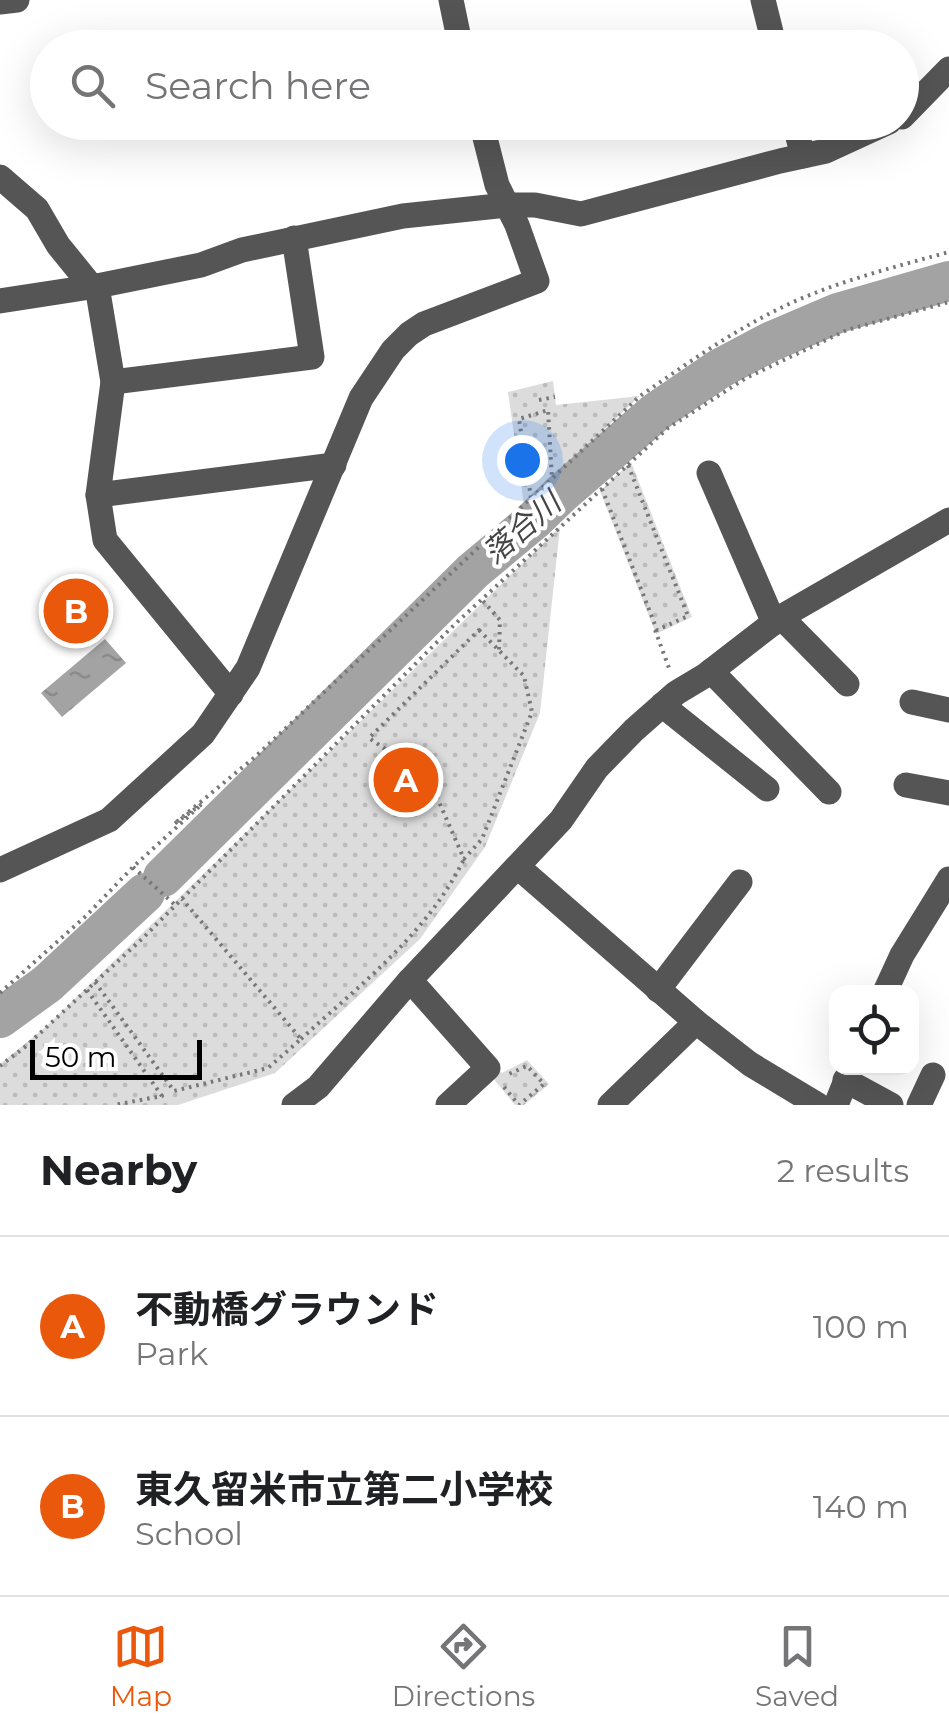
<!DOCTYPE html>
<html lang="en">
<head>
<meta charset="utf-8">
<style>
	body { margin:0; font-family:Montserrat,"Noto Sans JP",sans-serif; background:#f6f6f6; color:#202124 }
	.controls { position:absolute; right:30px; bottom:30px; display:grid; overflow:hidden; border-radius:20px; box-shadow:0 10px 40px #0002 }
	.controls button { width:90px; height:90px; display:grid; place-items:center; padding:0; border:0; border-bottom:2px solid #e0e0e0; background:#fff; color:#202124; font:50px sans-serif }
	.scale { position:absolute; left:30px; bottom:25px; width:172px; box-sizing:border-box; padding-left:10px; border:5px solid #000; border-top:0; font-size:28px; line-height:35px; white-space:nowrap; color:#000; -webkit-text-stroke:8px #fff; paint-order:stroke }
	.you { position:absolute; left:522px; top:460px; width:35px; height:35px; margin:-25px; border:8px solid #fff; border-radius:50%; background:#1a73e8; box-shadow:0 0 0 15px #1a73e833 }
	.badge { display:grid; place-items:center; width:65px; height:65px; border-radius:50%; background:#ea580c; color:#fff; font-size:32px; font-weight:700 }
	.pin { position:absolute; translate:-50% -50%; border:5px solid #fff; box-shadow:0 2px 10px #0006 }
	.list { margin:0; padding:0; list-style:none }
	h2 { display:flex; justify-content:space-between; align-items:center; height:130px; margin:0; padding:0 40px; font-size:42px }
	h2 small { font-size:32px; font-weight:400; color:#757577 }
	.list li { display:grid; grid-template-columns:65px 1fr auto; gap:30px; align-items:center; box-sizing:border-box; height:180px; padding:0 40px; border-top:2px solid #e0e0e0 }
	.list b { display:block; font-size:38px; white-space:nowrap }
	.list p { margin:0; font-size:32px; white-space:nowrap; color:#757577 }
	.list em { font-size:32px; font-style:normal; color:#757577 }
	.icon { flex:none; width:55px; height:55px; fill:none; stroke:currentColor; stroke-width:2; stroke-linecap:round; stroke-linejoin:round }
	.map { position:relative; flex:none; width:949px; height:1105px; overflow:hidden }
	.search { position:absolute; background:#fff; box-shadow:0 10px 40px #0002; left:30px; right:30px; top:30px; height:110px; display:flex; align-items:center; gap:25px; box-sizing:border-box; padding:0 35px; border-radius:55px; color:#757577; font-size:38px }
	.sheet { height:490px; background:#fff }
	nav { display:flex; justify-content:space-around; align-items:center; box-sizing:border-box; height:140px; border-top:2px solid #e0e0e0; background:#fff; font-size:28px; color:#757577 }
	nav a { display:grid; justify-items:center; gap:5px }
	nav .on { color:#ea580c }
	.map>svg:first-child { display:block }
	.park { fill:url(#park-dots) }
	.water { fill:url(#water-ripples) }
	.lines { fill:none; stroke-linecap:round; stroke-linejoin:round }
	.river { stroke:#a3a3a3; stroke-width:40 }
	.path { stroke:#777; stroke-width:4; stroke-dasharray:2.5 5; stroke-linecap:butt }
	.minor { stroke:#555; stroke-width:25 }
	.labels { text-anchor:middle; stroke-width:8; stroke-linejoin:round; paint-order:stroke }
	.water-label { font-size:30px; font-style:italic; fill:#444; stroke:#fff }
</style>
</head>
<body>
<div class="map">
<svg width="949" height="1105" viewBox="0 0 949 1105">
	<defs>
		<pattern id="park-dots" width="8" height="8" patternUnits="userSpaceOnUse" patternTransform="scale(2.5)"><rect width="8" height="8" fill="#dcdcdc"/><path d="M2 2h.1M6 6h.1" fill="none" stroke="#bbb" stroke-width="1.8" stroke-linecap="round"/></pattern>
		<pattern id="water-ripples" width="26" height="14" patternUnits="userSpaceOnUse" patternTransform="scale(2.5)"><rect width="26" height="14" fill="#a3a3a3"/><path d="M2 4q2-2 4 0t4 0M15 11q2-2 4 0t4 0" fill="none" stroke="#8b8b8b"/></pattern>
	</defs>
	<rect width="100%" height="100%" fill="#fff"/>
	<!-- park -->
	<g class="park">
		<polygon points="553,381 556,405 640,396 524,505 508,392"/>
		<polygon points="631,462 692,617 656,634 600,491"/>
		<polygon points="560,527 540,713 485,847 420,939 275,1073 178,1105 0,1105 0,1064 48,1025"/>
		<polygon points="527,1060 549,1084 524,1105 515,1105 488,1072 494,1066 502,1073"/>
	</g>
	<!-- water -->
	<polygon class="water" points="105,639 126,663 62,717 41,693"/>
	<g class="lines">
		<!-- river -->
		<g class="river">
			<polyline points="163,877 473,571 533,521 562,493 656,412 719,369 770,342 838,313 949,281"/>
			<polyline points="0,1018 47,984 145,893"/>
		</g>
		<!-- path -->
		<g class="path">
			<polyline points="539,400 555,397"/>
			<polyline points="602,489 657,630 688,616 628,465"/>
			<polyline points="531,498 519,419 548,410 552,479"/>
			<polyline points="483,601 500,620 499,650"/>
			<polygon points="479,630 524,676 532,712 482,839 464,859 429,779 369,738"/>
			<polyline points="655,630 669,668"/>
			<polyline points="133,867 174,904"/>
			<polyline points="95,982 174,1091 268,1068 301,1039 182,899"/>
			<polyline points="87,990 162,1096 114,1105"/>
			<path d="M0 993 87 915 133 867 202 804 174 824 255 757 640 396C681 368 721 339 765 316 822 285 887 269 949 252"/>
			<path d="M301 1039C361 984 428 933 464 859"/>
			<polyline points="0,1066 25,1047 142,939 454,625 668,428 746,378 847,330 949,302"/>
			<polyline points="504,1087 519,1105 544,1084 527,1066 509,1074"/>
		</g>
		<!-- minor -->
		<g class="minor">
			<polyline points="451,0 461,48"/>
			<polyline points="763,0 775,48"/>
			<polyline points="0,2 17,0"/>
			<polyline points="902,117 949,69"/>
			<polyline points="794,122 803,156"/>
			<polyline points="0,177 37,209 58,245 92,287"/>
			<polyline points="97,286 113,382 98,495 105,540 231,694"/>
			<polyline points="0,301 97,286 201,265 242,250 403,216 507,205 535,205 581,214 780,161 826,151 889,122"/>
			<polyline points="113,382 312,357 294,238"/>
			<polyline points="709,473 774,623"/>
			<polyline points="98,495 334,465"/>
			<polyline points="781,617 847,684"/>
			<polyline points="711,671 829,792"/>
			<polyline points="912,702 949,710"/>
			<polyline points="662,705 767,789"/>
			<polyline points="906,785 949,793"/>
			<polyline points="518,867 696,1022 750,1064 818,1105"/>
			<polyline points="0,870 109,820 203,734 248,668 361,398 393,350 409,334 424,324 537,281 517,225 497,185 481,122"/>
			<polyline points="410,980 488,1068 448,1105"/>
			<polyline points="658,990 740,882"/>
			<polyline points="885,992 902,955 949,879"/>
			<polyline points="845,1080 891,1105"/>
			<polyline points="294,1105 318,1087 410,980 561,820 597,768 634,730 676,693 706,675 781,617 949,520"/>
			<polyline points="610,1105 696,1022"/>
			<polyline points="836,1105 851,1068"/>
			<polyline points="919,1105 933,1075"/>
		</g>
	</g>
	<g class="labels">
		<!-- water labels -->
		<g class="water-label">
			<text transform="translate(522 528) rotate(-41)" y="10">落合川</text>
		</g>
	</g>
</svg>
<div class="controls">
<button><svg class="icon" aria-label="locate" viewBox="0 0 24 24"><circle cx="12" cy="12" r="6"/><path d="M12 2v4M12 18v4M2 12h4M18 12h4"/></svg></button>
</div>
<div class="scale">50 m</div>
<div class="you"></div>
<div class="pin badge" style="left:406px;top:780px">A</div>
<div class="pin badge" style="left:76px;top:611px">B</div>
<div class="search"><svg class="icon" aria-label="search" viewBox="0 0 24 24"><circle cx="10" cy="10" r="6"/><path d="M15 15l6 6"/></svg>Search here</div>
</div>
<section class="sheet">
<h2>Nearby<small>2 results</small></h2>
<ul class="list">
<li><span class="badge">A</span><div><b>不動橋グラウンド</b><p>Park</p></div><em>100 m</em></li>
<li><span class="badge">B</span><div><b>東久留米市立第二小学校</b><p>School</p></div><em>140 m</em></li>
</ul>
</section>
<nav>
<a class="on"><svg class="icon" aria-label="map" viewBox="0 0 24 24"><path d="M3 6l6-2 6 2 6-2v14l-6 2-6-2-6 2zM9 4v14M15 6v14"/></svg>Map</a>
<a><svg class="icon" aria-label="directions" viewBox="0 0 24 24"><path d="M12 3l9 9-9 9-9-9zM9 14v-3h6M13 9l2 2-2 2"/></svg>Directions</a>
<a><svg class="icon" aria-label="saved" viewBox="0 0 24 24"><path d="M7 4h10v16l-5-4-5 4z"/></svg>Saved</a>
</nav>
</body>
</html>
